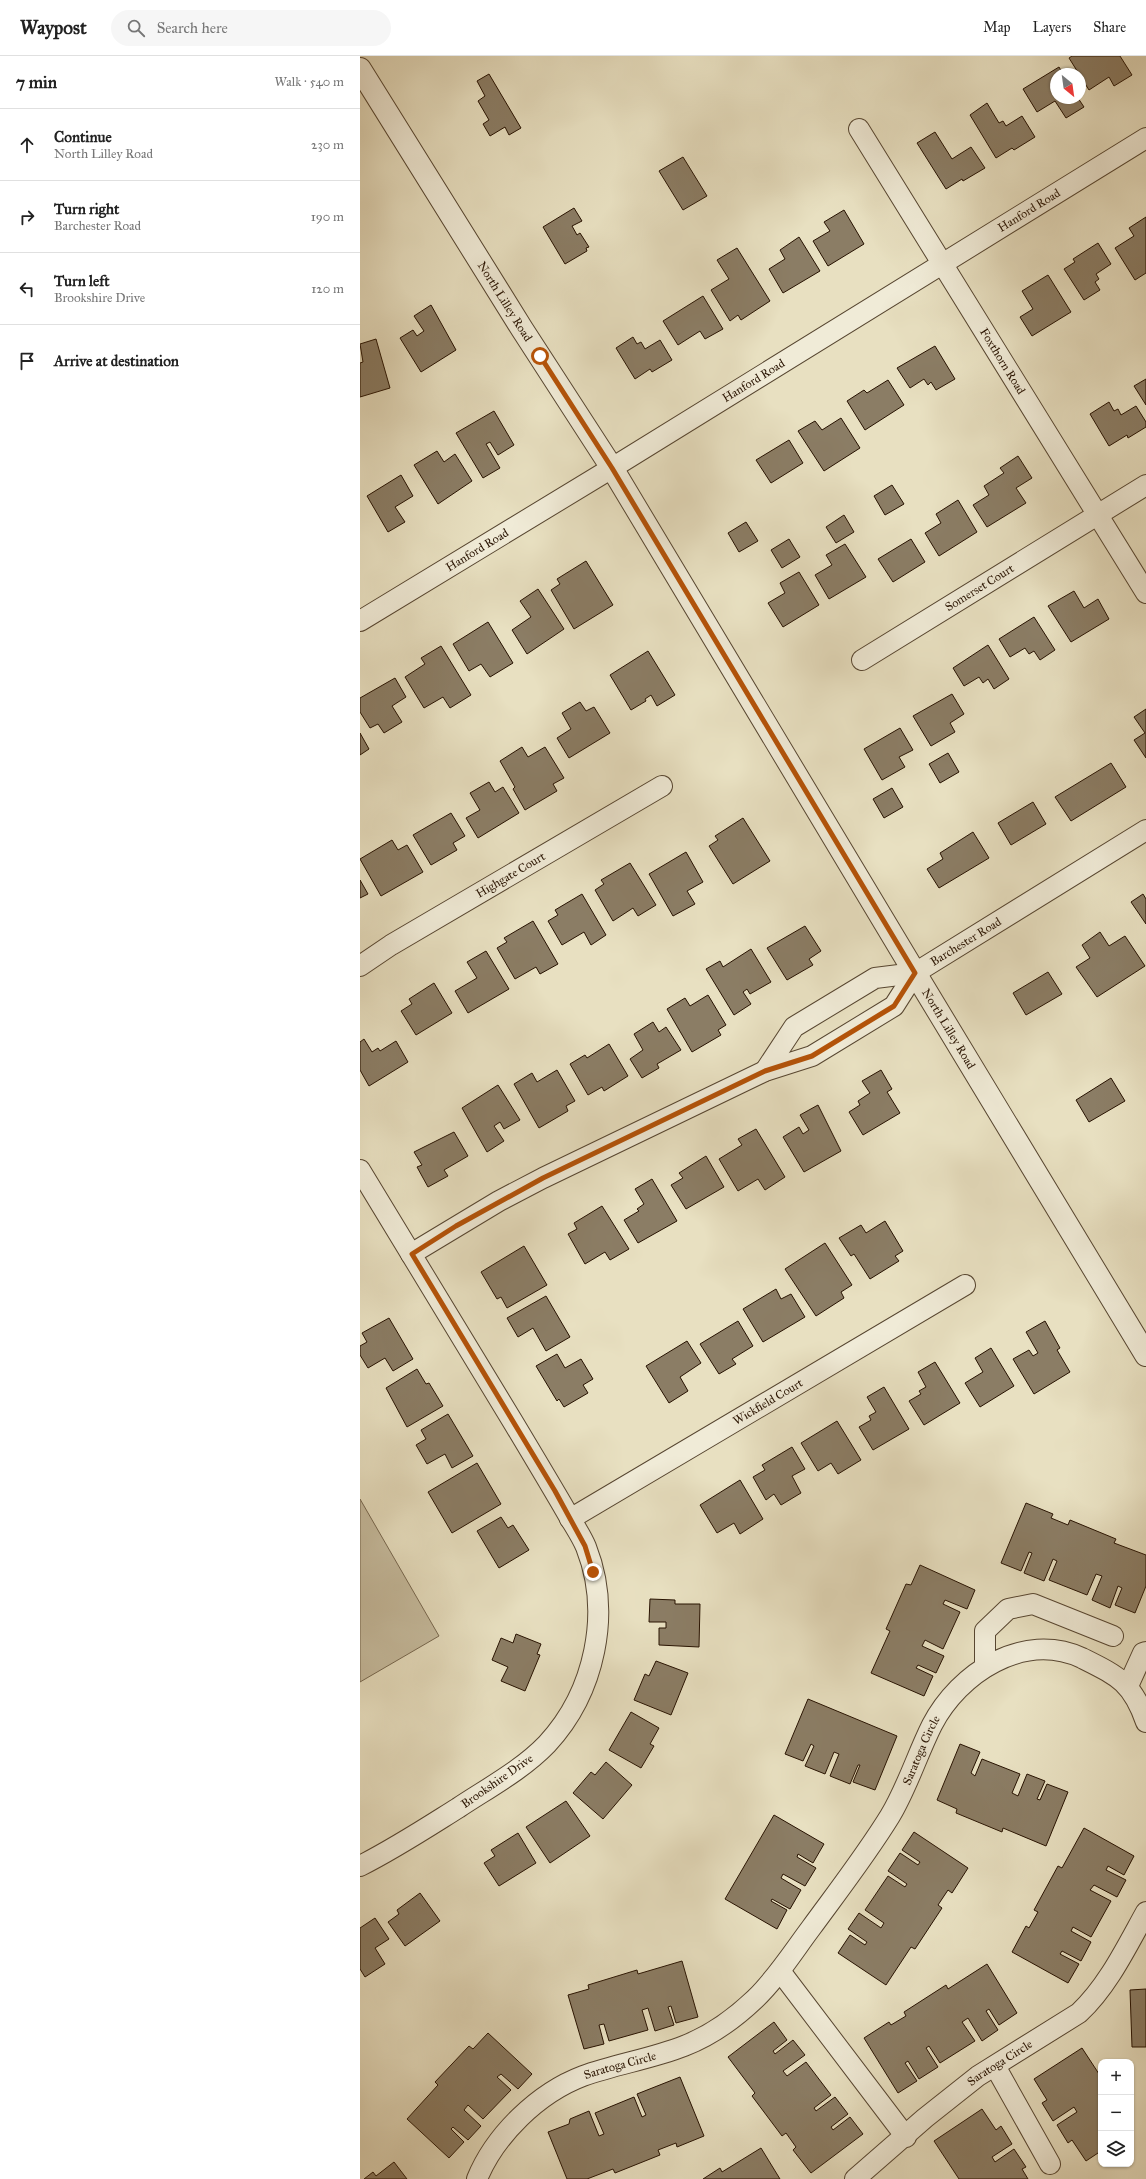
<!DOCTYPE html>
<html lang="en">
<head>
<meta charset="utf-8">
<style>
	body { margin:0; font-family:"IM FELL Great Primer",serif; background:#f6f6f6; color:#222 }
	.controls { position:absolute; right:12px; bottom:12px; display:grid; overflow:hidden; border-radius:8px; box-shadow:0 1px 3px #0004 }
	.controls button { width:36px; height:36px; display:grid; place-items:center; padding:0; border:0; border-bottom:1px solid #e0e0e0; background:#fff; color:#222; font:20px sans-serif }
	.compass { position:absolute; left:690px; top:12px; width:36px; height:36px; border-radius:50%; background:#fff; box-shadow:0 1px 3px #0004; rotate:151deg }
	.stop { position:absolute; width:12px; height:12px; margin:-9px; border:3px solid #b45309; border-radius:50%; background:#fff }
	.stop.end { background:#b45309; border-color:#fff; box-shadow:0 1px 4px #0008 }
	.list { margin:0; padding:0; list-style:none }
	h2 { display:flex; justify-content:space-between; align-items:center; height:52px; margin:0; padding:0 16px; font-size:17px }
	h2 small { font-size:13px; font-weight:400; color:#767676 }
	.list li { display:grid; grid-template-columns:26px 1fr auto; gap:12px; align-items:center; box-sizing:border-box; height:72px; padding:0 16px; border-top:1px solid #e0e0e0 }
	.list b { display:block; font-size:15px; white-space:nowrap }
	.list p { margin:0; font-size:13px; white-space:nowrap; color:#767676 }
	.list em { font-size:13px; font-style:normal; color:#767676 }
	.icon { flex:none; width:22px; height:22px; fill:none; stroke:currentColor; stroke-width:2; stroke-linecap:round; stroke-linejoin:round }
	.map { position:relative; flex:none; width:786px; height:2123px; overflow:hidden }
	header { display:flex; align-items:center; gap:24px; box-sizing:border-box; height:56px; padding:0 20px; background:#fff; border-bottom:1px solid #e0e0e0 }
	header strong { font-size:19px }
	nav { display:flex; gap:22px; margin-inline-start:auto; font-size:14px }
	.search { width:280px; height:36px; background:#f6f6f6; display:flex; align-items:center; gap:10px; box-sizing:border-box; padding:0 14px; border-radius:22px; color:#767676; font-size:15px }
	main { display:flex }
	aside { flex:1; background:#fff }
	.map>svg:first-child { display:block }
	.green { fill:#c7bda0; stroke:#776850 }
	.building { fill:#8b7d65; stroke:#271201 }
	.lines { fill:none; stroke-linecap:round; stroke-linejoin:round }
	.minor-casing { stroke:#574631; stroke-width:22 }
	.tertiary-casing { stroke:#574631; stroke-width:24 }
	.minor { stroke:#f0ebd7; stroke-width:20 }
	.tertiary { stroke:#f0ebd7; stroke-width:22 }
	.route { stroke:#b45309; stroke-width:5 }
	.labels { text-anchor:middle; stroke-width:3.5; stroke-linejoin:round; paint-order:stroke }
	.street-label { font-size:12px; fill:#271201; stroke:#f0ebd7 }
</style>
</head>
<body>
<header>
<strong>Waypost</strong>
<div class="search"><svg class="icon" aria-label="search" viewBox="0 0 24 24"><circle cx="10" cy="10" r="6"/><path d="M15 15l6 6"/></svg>Search here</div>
<nav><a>Map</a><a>Layers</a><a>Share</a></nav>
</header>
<main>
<aside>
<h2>7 min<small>Walk · 540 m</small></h2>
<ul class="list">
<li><svg class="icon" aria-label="ahead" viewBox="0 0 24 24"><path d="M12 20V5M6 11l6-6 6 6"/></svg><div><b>Continue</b><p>North Lilley Road</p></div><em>230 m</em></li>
<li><svg class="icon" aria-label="right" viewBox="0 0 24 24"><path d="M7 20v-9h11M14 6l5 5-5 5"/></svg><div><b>Turn right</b><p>Barchester Road</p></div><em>190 m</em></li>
<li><svg class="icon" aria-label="left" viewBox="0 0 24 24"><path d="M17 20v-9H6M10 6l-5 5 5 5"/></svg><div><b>Turn left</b><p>Brookshire Drive</p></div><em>120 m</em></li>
<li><svg class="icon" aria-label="arrive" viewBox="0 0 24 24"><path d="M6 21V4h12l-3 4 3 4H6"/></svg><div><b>Arrive at destination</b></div></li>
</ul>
</aside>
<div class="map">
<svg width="786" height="2123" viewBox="0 0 786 2123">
	<rect width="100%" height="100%" fill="#e8e0c1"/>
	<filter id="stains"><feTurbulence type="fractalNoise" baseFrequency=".005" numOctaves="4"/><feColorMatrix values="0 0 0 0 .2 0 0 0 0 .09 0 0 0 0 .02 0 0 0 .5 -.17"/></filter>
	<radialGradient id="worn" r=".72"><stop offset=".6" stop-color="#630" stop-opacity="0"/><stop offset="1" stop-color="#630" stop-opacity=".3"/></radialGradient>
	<!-- green -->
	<polygon class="green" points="0,1443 79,1580 0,1626"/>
	<!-- building -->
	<g class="building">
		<polygon points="712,0 760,0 772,19 754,30 749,21 729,34 709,2"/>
		<polygon points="699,11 703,18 696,18 696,42 718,42 724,51 706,62 695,45 677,56 663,33"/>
		<polygon points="129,18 161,72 149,79 145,71 130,80 123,68 129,64 118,45 125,40 117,25"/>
		<polygon points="627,47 639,67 643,65 646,70 662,60 675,81 654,94 652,92 636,102 610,59"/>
		<polygon points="575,76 592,103 611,91 625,112 603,125 602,123 586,133 557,87"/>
		<polygon points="323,101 347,140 323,154 299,115"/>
		<polygon points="214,152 222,165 212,170 217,179 220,177 229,191 226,192 227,195 205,208 183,171"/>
		<polygon points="484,154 504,188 468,210 453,185 470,175 464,166"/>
		<polygon points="786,161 786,217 775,224 755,192 774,180 769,172"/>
		<polygon points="439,181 460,215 423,237 409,213 425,203 420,194"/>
		<polygon points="738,187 751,208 736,218 739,223 735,226 740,234 724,244 704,213 715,206 713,203"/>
		<polygon points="377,192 410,245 381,264 378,259 370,265 351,234 369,223 357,204"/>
		<polygon points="688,219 711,256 672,280 660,261 673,253 662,235"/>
		<polygon points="343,240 363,273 345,283 340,275 318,289 303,265"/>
		<polygon points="71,249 96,294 61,316 40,282 53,274 57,280 64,275 54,260"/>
		<polygon points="273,281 277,288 281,286 285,293 300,284 312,304 292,316 290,313 275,323 256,292"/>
		<polygon points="16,283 30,332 0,341 0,307 3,306 0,288"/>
		<polygon points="575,290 595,323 576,334 571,326 568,329 564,323 550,332 537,312"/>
		<polygon points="786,323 786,349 774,330"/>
		<polygon points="528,324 544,349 505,374 487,345 504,334 507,337"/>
		<polygon points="749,346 754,355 758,353 761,359 776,350 786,366 786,371 768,382 767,379 749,390 730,358"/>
		<polygon points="134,355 154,389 138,399 130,386 126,388 140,412 123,422 96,377"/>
		<polygon points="481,362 500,392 464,415 438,375 455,365 462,374"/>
		<polygon points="429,384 443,407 411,427 396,404"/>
		<polygon points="77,395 84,406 95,398 112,425 78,448 54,409"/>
		<polygon points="658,400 672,422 656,432 666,447 627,471 613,449 629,439 624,430 644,417 640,412"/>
		<polygon points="41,419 53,440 35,451 45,466 28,476 7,440"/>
		<polygon points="532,429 544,448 525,459 514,440"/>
		<polygon points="598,444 617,476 579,500 565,477 581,467 576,458"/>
		<polygon points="484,459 494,476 476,487 466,471"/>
		<polygon points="386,466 398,485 379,496 368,477"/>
		<polygon points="429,483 440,501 422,512 411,494"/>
		<polygon points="551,483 565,506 533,526 518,503"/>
		<polygon points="485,488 506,521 469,543 455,519 472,509 466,499"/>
		<polygon points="226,505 253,549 214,573 191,534 200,528 197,523"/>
		<polygon points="439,516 459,549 423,571 408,547 425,537 420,527"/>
		<polygon points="178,533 204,573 167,598 152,574 171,561 160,545"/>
		<polygon points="714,535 724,552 738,543 749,563 711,586 688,550"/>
		<polygon points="674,561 695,594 680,604 674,595 669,598 665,592 650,601 639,583"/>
		<polygon points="128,566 153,607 130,621 121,608 109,615 93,588"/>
		<polygon points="628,589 649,623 634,633 628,623 623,627 619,621 604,630 593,612"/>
		<polygon points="81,590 111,639 90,652 83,641 64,652 45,621 65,608 61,602"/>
		<polygon points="288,595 315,639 297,650 291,639 285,643 286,645 271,654 250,619"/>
		<polygon points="35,622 46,641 32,650 42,666 24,677 18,668 10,672 0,656 0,642"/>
		<polygon points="592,638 604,658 590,667 595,676 571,690 553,660"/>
		<polygon points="220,646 226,655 234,651 250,677 209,702 197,682 211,673 202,657"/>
		<polygon points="786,653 786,702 774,684 785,677 774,661"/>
		<polygon points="540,672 553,694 539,701 545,711 522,724 504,693"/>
		<polygon points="0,677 9,693 0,699"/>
		<polygon points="162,691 168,701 185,691 204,722 193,728 197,735 165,754 153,733 155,731 140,705"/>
		<polygon points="588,697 599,716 580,727 569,708"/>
		<polygon points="751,707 766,731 711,765 695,741"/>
		<polygon points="129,726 135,736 143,731 159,757 118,782 106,762 120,754 110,737"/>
		<polygon points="532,732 543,751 524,762 513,743"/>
		<polygon points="673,746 686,768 651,789 638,767"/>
		<polygon points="91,757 105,780 93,787 97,794 71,809 53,779"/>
		<polygon points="383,762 410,805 373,828 349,790 358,784 355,780"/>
		<polygon points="613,776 629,802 579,832 567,813 583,803 580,797"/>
		<polygon points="32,784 38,794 47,789 63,816 21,840 0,803"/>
		<polygon points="326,796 343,826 327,835 335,848 313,860 289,818"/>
		<polygon points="270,807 296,849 278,860 273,852 253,865 235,834 244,828 241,824"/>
		<polygon points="0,824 8,838 0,842"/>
		<polygon points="222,838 246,879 231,889 224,876 202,889 188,865 198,859 195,854"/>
		<polygon points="783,838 786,843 786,868 771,846"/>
		<polygon points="173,865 198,908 180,918 176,911 155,923 137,892 147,886 144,882"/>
		<polygon points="445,870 461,895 449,903 453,909 427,924 407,892"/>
		<polygon points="740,876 749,890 765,880 785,910 737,941 716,911 730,902 722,889"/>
		<polygon points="391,893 411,926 390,938 387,933 383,936 391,948 374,959 346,913 360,905 363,911"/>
		<polygon points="126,895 149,933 108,957 95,935 117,922 107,906"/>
		<polygon points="688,916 702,938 666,959 653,937"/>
		<polygon points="74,927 92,957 56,979 41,955 52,948 49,943"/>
		<polygon points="348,939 366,969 358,974 361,979 332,996 307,953 325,942 330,950"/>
		<polygon points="293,966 299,976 306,971 321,994 297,1008 299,1012 282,1022 270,1003 283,994 274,978"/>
		<polygon points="4,983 12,996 18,992 20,995 36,985 48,1006 9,1030 0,1014 0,986"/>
		<polygon points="249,988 268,1020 244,1035 242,1031 228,1039 210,1008 225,999 227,1002"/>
		<polygon points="197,1014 215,1045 206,1050 208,1055 179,1072 154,1028 172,1017 177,1026"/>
		<polygon points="521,1014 532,1033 527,1036 540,1057 503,1079 489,1056 500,1049 498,1045 510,1037 502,1025"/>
		<polygon points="751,1022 765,1045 729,1066 716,1044"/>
		<polygon points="138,1029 160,1064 144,1073 140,1066 134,1070 144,1085 127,1096 102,1052"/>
		<polygon points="458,1049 481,1095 444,1116 423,1081 439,1071 443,1078 449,1074 440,1059"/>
		<polygon points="396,1073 425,1121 405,1134 398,1123 378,1135 359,1103 382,1089 378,1083"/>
		<polygon points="94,1076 108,1100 84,1114 88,1120 68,1131 57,1111 62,1109 54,1096"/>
		<polygon points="346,1100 364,1131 326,1153 311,1129 323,1122 319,1117"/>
		<polygon points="292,1123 317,1165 278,1187 264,1164 279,1155 277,1153 284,1148 275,1133"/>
		<polygon points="242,1150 269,1193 250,1204 245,1196 225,1208 208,1178 217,1173 214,1167"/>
		<polygon points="525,1165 543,1195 535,1200 539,1205 510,1223 494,1198 491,1200 479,1182 501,1169 506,1177"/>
		<polygon points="465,1187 492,1229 481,1236 484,1242 456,1260 425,1213"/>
		<polygon points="164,1190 187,1229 147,1252 141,1241 137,1243 121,1216"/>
		<polygon points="416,1233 421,1243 431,1238 445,1261 403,1286 383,1253"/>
		<polygon points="186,1240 210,1281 186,1295 173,1272 158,1281 147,1262"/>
		<polygon points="29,1262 53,1303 33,1315 25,1302 8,1312 0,1299 0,1290 7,1286 2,1277"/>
		<polygon points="378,1265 393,1290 372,1303 376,1308 359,1318 340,1288"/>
		<polygon points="685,1265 700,1292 697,1294 710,1316 674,1338 653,1303 669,1294 673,1300 678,1297 666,1276"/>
		<polygon points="327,1285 341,1307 320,1321 328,1335 309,1347 286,1310"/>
		<polygon points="631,1292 654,1330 620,1351 605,1327 623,1316 615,1302"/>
		<polygon points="197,1298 205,1312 221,1303 233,1323 223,1329 228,1337 204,1351 199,1343 197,1345 176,1310"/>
		<polygon points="575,1306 600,1347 564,1369 549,1345 561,1338 559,1335 566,1331 558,1316"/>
		<polygon points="57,1313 66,1328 69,1327 83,1350 47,1371 26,1332"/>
		<polygon points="524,1331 549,1373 513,1394 499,1371 511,1364 509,1360 516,1356 507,1341"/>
		<polygon points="88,1358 113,1400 92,1412 85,1398 67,1408 56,1389 66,1383 61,1374"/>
		<polygon points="477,1365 501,1404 478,1418 471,1407 458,1415 441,1387"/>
		<polygon points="432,1391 445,1413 432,1420 441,1437 421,1449 414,1438 406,1444 393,1421 405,1414 402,1409"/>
		<polygon points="117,1407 141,1448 92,1477 68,1436"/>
		<polygon points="380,1424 403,1463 380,1478 374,1467 357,1477 340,1449"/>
		<polygon points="666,1447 693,1458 691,1462 708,1469 710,1464 756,1483 754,1487 786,1499 786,1530 775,1557 755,1549 762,1532 758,1530 750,1552 732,1544 742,1520 736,1518 727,1539 689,1524 697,1505 693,1503 684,1525 664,1517 672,1497 669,1496 661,1515 641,1507"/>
		<polygon points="141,1461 148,1472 153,1469 169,1494 139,1512 117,1475"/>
		<polygon points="560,1509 615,1534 607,1553 585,1544 583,1548 600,1556 583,1593 565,1584 562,1590 584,1600 576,1617 558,1609 556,1612 573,1620 564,1640 511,1617 530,1575 526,1573 546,1528 551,1529"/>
		<polygon points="290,1543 315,1544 315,1548 340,1548 339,1591 299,1589 299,1572 306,1572 306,1566 289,1566"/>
		<polygon points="156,1578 181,1588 177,1598 180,1599 165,1635 141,1625 148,1611 132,1604 141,1582 153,1587"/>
		<polygon points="296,1605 328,1617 311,1659 274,1644 285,1618 289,1620"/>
		<polygon points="448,1643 537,1680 515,1734 493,1726 500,1709 498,1709 490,1728 470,1720 479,1698 474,1696 465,1718 445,1710 454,1690 451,1688 443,1705 425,1698"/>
		<polygon points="271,1656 299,1672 290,1688 294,1690 281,1712 249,1694"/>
		<polygon points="600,1688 620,1696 611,1717 615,1720 622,1703 660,1718 652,1737 658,1740 667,1718 685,1725 677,1743 680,1744 687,1728 708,1736 686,1790 643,1772 642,1776 596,1757 597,1753 577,1744"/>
		<polygon points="246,1706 272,1729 243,1763 213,1737 231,1716 235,1719"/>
		<polygon points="206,1745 230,1780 190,1807 166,1771"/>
		<polygon points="414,1759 464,1788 453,1807 438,1798 437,1801 456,1812 445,1830 423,1818 421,1822 441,1834 430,1853 412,1843 411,1845 427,1854 417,1873 365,1843"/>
		<polygon points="724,1772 774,1800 764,1819 748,1810 746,1814 766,1824 757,1841 734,1829 730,1834 751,1845 731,1881 713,1871 711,1875 731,1886 721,1905 702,1895 700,1898 719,1908 708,1927 652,1896 666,1870 669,1872 678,1856 674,1854 698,1810 702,1812"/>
		<polygon points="554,1776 608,1812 592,1837 588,1834 578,1849 582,1852 555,1893 551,1891 526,1929 478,1897 490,1879 505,1889 507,1886 488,1873 499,1857 521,1872 524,1867 505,1854 528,1820 545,1831 547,1828 528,1815 540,1797 558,1809 560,1806 542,1794"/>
		<polygon points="158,1777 176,1807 139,1830 124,1807 135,1800 131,1794"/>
		<polygon points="60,1837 80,1865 45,1890 28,1866 39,1858 37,1854"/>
		<polygon points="15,1862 29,1883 15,1892 25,1908 5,1921 0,1913 0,1872"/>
		<polygon points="322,1905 338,1961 316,1967 311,1950 308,1951 314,1969 295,1975 288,1952 282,1954 288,1974 249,1985 244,1968 239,1969 244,1988 224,1993 208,1939 229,1933 228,1929 277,1914 278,1918"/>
		<polygon points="627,1908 657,1957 639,1969 629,1953 626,1955 638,1974 622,1985 608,1962 602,1966 615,1985 580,2007 569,1990 566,1992 578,2011 559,2023 548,2005 545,2007 557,2025 538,2037 504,1982 529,1966 531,1969 546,1960 544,1956 586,1929 588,1933"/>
		<polygon points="786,1933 786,1991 772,1991 770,1934"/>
		<polygon points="414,1966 427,1984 413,1995 415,1998 433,1984 445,1999 423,2015 427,2020 446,2006 471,2039 454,2052 456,2055 475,2041 488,2058 471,2071 473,2074 490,2061 503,2078 451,2117 433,2094 436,2091 426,2077 422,2080 392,2040 395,2037 368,2001"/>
		<polygon points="128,1977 172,2018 158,2033 141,2018 137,2021 151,2034 123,2063 108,2049 104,2054 121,2070 108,2084 93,2071 91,2073 104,2086 89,2102 47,2063 78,2029 75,2026 109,1990 113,1993"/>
		<polygon points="722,1992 741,2021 741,2095 726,2105 712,2084 708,2087 697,2069 717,2056 714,2051 693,2065 682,2047 687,2044 674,2023"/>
		<polygon points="320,2021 344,2080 317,2091 316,2087 298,2094 300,2099 255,2117 253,2113 227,2123 207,2123 188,2076 209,2068 210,2063 229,2055 239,2080 244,2078 235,2057 274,2041 282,2061 286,2059 277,2038"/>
		<polygon points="622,2053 636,2074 641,2070 652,2088 632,2101 635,2106 654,2093 666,2111 662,2113 668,2123 599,2123 574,2085"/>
		<polygon points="401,2092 420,2123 343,2123 360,2112 362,2116"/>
		<polygon points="34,2106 47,2123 4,2123 13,2116 16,2120"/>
	</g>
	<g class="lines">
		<!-- minor casing -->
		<g class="minor-casing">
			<g id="minor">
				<path id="s1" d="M499 73 786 537"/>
				<path id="s2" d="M0 565 252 412 786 82"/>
				<path id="s3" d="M502 604 786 429"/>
				<path id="s4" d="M0 910 31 889 302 730"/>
				<polyline points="405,1015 434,971 515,922 555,917"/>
				<path d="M0 1114C51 1198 102 1282 153 1366 171 1396 189 1426 207 1457 213 1468 221 1479 226 1491 252 1557 235 1636 187 1688 162 1714 128 1732 98 1752 66 1772 34 1793 0 1810"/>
				<path id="s5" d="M51 1198 139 1145 183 1122 405 1015 452 1000 534 950 555 917 786 774"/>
				<path id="s6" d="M210 1463 605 1229"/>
				<polyline points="625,1611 625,1575 648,1553 673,1548 753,1580"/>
				<polyline points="768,1630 783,1597 786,1596"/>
				<polyline points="420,1915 546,2081"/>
				<polyline points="635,2010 690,2108"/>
				<path id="s7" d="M117 2123C135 2079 178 2037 223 2020 256 2008 291 2003 324 1990 350 1980 374 1963 395 1943 416 1923 433 1896 451 1872 478 1835 506 1799 530 1760 547 1732 557 1699 572 1669 599 1617 663 1575 722 1602 758 1620 772 1626 786 1666"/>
				<path id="s8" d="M495 2123 565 2062 618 2020 719 1957C748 1930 767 1890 786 1856"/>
			</g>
		</g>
		<!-- tertiary casing -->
		<g class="tertiary-casing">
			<g id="tertiary">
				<path id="s9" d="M0 13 162 273 252 412 555 917 786 1299"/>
			</g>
		</g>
		<!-- minor -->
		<use href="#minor" class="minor"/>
		<!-- tertiary -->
		<use href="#tertiary" class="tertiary"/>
	</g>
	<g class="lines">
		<!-- route -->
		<polyline class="route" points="180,300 252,412 555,917 534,950 452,1000 405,1015 183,1122 96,1170 52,1198 195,1435 225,1490 233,1516"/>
	</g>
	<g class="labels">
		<!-- street labels -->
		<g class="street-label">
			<text dy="4" stroke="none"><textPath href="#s2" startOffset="785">Hanford Road</textPath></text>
			<text dy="4" stroke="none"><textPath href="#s9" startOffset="274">North Lilley Road</textPath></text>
			<text dy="4" stroke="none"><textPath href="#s1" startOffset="273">Foxthorn Road</textPath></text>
			<text dy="4" stroke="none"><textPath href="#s2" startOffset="461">Hanford Road</textPath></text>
			<text dy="4" stroke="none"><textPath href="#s2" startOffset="137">Hanford Road</textPath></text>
			<text dy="4" stroke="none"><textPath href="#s3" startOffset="138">Somerset Court</textPath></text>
			<text dy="4" stroke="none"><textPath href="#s4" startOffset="176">Highgate Court</textPath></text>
			<text dy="4" stroke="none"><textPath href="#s5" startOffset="643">Barchester Road</textPath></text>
			<text dy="4" stroke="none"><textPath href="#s9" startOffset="1126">North Lilley Road</textPath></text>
			<text dy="4" stroke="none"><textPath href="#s6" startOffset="230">Wickfield Court</textPath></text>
			<text dy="4" stroke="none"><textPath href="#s7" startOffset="643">Saratoga Circle</textPath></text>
			<text transform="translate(137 1725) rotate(-35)" y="4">Brookshire Drive</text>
			<text dy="4" stroke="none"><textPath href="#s8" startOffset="186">Saratoga Circle</textPath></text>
			<text dy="4" stroke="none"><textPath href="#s7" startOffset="190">Saratoga Circle</textPath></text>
		</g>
	</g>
	<rect width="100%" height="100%" filter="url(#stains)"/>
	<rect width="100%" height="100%" fill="url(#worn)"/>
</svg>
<div class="controls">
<button>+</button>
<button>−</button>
<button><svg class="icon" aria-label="layers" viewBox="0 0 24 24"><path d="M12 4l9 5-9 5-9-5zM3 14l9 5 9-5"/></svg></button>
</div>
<svg class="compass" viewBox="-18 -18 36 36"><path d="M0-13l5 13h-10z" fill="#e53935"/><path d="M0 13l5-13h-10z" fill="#767676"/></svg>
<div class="stop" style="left:180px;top:300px"></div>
<div class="stop end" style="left:233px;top:1516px"></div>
</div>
</main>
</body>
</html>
